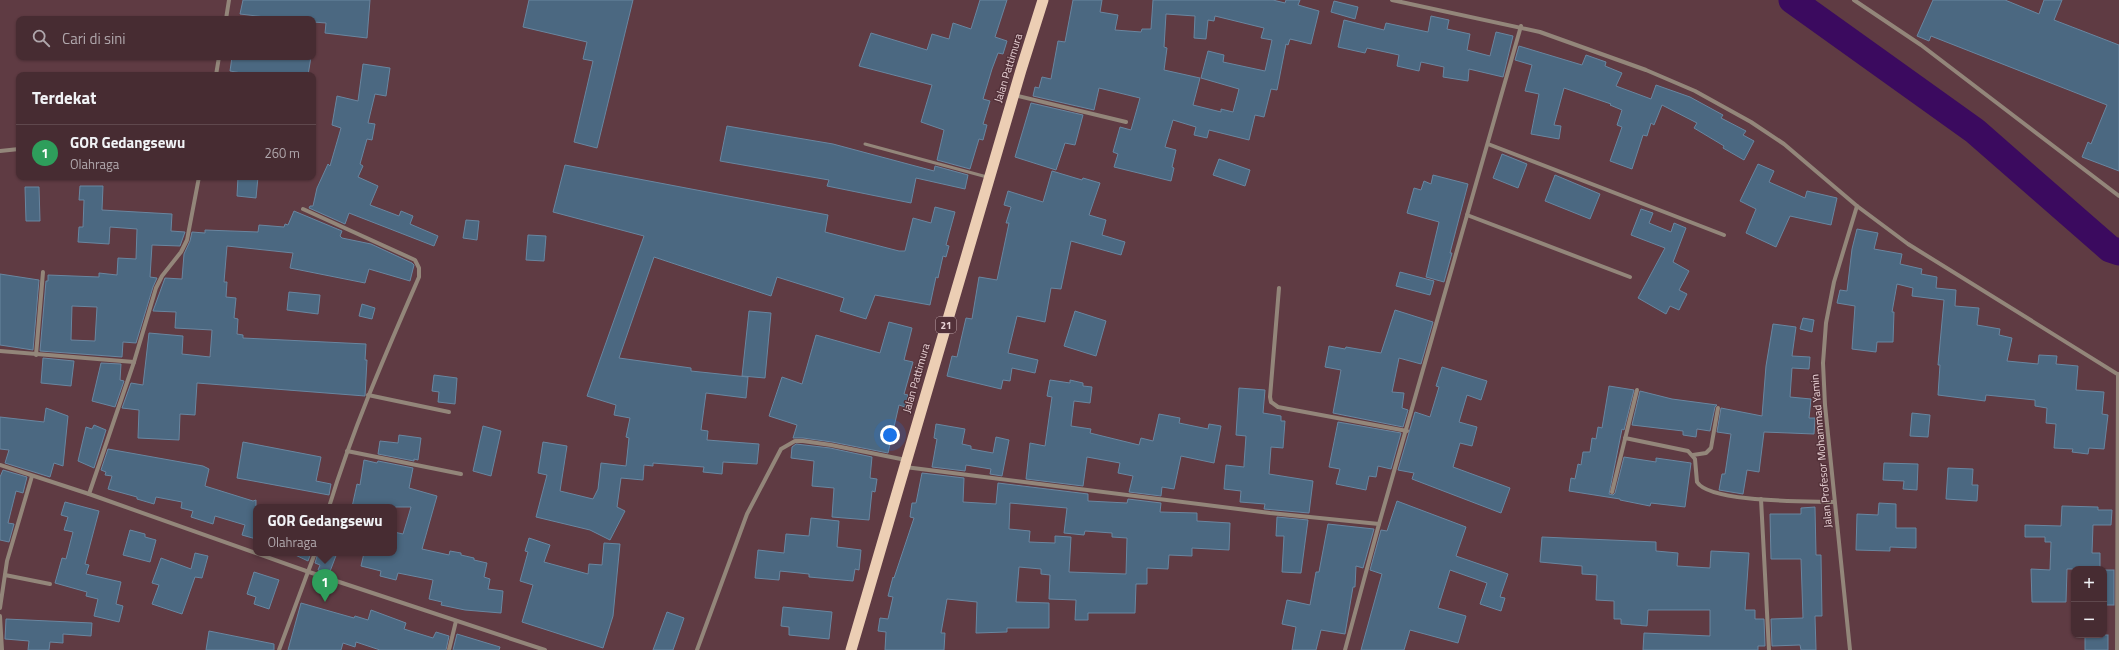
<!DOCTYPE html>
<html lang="id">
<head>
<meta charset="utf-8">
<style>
	body { margin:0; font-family:"Titillium Web",sans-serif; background:#4e343a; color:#f1f3f6 }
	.controls { position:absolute; right:12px; bottom:12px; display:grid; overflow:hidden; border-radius:8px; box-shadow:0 1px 3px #0004 }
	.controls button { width:36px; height:36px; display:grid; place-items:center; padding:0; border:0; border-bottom:1px solid #5f484d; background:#472c32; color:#f1f3f6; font:20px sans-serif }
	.you { position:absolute; left:890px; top:435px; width:14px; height:14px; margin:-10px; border:3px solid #fff; border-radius:50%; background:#1a73e8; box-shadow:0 0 0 6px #1a73e833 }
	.badge { display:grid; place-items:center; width:26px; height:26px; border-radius:50%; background:#8c9099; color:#fff; font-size:13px; font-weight:700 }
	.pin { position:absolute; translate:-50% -33px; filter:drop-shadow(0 1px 2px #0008) }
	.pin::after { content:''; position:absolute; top:21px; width:14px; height:12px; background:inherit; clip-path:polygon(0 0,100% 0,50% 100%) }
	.popup { position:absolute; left:253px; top:504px; width:144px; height:52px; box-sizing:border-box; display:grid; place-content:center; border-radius:8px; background:#472c32; filter:drop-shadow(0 1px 3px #0005); font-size:13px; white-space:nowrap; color:#b0a7ac }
	.popup b { font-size:15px; color:#f1f3f6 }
	.popup::after { content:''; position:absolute; left:50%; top:100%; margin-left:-8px; border:8px solid transparent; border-top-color:#472c32 }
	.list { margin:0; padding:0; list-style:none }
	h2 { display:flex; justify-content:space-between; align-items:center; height:52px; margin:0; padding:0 16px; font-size:17px }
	h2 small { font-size:13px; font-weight:400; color:#b0a7ac }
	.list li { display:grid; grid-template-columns:26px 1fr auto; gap:12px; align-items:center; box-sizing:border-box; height:56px; padding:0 16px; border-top:1px solid #5f484d }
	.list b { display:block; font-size:15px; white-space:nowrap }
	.list p { margin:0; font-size:13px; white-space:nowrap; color:#b0a7ac }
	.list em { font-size:13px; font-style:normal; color:#b0a7ac }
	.icon { flex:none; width:22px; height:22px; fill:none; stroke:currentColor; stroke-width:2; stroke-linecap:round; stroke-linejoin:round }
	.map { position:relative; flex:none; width:2119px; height:650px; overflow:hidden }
	.search { position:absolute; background:#472c32; box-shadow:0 1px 3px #0004; left:16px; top:16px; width:300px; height:44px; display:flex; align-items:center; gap:10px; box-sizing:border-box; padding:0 14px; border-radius:8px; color:#b0a7ac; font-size:15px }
	.panel { position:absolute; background:#472c32; box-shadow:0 1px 3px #0004; left:16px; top:72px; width:300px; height:108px; border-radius:8px }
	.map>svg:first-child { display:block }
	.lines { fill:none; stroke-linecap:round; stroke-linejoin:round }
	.river { stroke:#3b0a5f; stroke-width:27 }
	.building { fill:#4b6881; stroke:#6986a0; fill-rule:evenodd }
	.service { stroke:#93867a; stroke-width:3 }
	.minor { stroke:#93867a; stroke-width:4 }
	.trunk { stroke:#ecceb4; stroke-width:11 }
	.labels { text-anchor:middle; stroke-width:3; stroke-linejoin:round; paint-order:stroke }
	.shield { fill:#533139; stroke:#bba1a6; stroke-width:1 }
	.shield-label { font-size:10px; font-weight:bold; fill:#e8d1d5 }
	.street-label { font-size:11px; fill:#e8d1d5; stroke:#533139 }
</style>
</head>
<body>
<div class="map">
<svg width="2119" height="650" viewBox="0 0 2119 650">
	<rect width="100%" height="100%" fill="#5f3b43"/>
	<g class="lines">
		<!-- river -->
		<polyline class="river" points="1792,0 1975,131 2110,249 2119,252"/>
	</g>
	<!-- building -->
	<g class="building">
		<polygon points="243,0 370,0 367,38 325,33 326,23 313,22 313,19 282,19 240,14"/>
		<polygon points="529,0 633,0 597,148 574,142 593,61 583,59 587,42 523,27"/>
		<polygon points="980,0 1007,0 995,37 1007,41 1003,54 998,53 992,69 983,99 990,101 983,124 987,125 983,140 979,139 970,169 937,160 944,130 921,122 932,85 859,66 871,33 927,50 932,34 949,39 953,23 971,29"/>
		<path d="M1073 0H1102L1100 12 1118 15 1115 30 1141 32 1142 29H1151L1153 0H1273L1285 3 1286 0H1300L1298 5 1319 11 1311 44 1290 39 1288 45 1286 44 1277 90 1271 89 1264 117 1255 115 1249 140 1209 130 1207 138 1194 135 1196 127 1173 120 1165 147 1176 150 1172 167 1174 168 1171 181 1114 167 1118 154 1113 152 1120 127 1131 130 1140 98 1099 88 1094 110 1033 96 1035 87 1039 88 1042 77 1051 79 1058 41 1065 42ZM1166 14 1195 16 1194 38 1206 39 1208 20 1214 21 1215 16 1264 28 1261 38 1272 40 1265 71 1223 62 1224 55 1208 51 1201 78 1239 89 1233 112 1221 109V112L1193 105 1200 78 1164 70 1167 48 1164 47Z"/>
		<polygon points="1933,0 2005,0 2039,14 2044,0 2062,0 2054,20 2119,45 2119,171 2082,157 2088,142 2091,144 2107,105 1931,36 1929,41 1917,36"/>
		<polygon points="1334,1 1358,7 1355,19 1331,12"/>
		<polygon points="1431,16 1449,20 1447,29 1470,34 1467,50 1490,56 1496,32 1513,36 1503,77 1469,69 1468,81 1443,77 1444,67 1421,62 1419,71 1397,66 1399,55 1367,48 1365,53 1338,47 1344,20 1384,30 1386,23 1428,32"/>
		<polygon points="1519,46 1582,65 1586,55 1606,62 1605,66 1622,73 1616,86 1651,99 1656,85 1690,97 1723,115 1721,118 1746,131 1743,135 1754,141 1744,160 1723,148 1724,146 1694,128 1697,123 1662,105 1654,125 1651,123 1647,136 1643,135 1632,169 1610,161 1622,127 1617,125 1622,110 1610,105 1611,104 1564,88 1554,125 1561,126 1559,139 1531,134 1539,94 1525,91 1532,65 1515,60"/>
		<polygon points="232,57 311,57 308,75 253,75 230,71"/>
		<polygon points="363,64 390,68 386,96 375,94 368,123 375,124 372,140 367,139 360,164 363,166 358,177 378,186 370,205 399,216 401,211 413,216 410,224 438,236 434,246 349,213 345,224 309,208 310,206 313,206 317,188 328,164 330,166 341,128 332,125 337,96 358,101"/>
		<polygon points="1031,103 1083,115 1075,145 1065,143 1056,170 1015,157"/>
		<polygon points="727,126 833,144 934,171 935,166 968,175 965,189 916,178 911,203 827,186 829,180 720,161"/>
		<polygon points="1502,154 1527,164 1518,188 1493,178"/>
		<polygon points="1219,159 1250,170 1245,186 1213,175"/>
		<polygon points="1758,164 1774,171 1769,182 1805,198 1807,191 1837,198 1831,225 1790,216 1776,247 1746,233 1756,209 1740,201"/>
		<polygon points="565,165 828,215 825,232 899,251 905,251 913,218 931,223 935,207 955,212 946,245 949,246 946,257 943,256 938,278 936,277 930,305 875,295 866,319 840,311 844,298 777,277 771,296 654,257 619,358 691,368 691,371 748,377 746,398 706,393 701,430 708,431 707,440 759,444 757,464 723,462 722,474 703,472 704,467 653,463 653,466 644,465 643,480 621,478 617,507 625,511 610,540 590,530 536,517 547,475 538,473 543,442 567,446 560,491 593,499 598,489 601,463 626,466 629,438 626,437 630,418 614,415 616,405 587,396 644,236 553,212"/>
		<polygon points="1052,171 1082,180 1083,178 1100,183 1089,215 1106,220 1102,235 1125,242 1121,255 1071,241 1061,289 1051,288 1045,322 1017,316 1008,353 1038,360 1035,373 1012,368 1010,381 1003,380 1001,389 947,376 952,356 957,357 966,318 972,319 979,277 997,280 1009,223 1006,223 1011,207 1004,205 1008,191 1043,202"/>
		<polygon points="1433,175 1468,184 1450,253 1452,253 1444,282 1426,277 1439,222 1407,213 1414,188 1421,190 1424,181 1431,184"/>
		<polygon points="1555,175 1600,194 1590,219 1545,201"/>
		<polygon points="238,177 258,177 256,198 237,196"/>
		<path d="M80 186H103L102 210 172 214 171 231 185 232 180 246 152 245 150 277 157 278 153 287 136 343 123 342 122 357 40 351 46 281H48V275L99 277V273L117 275 118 258 136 259 137 229 110 227 109 244 78 242 79 227H83L84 200H79ZM72 306 97 307 95 341 71 340Z"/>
		<polygon points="25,187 39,187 40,221 26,221"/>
		<polygon points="1641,209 1653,213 1649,223 1671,232 1674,223 1686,228 1673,262 1689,271 1679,290 1687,294 1679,310 1670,306 1666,314 1638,298 1665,248 1631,235"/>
		<polygon points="294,211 342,231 340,236 342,238 371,244 412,263 414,265 410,281 369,269 365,283 290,268 293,253 227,246 224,282 227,282 226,297 236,298 234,318 238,319 237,334 243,335 243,338 366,344 365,360 367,360 365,396 197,383 195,415 180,414 179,440 138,438 139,410 122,408 131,383 143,385 149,333 183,336 182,354 210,357 212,330 175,328 176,312 153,311 165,278 182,279 184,254 190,241 192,232 205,233 205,230 258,232 259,225 284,227 285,224 288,225"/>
		<polygon points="466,220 479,221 477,240 463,238"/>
		<polygon points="1857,229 1878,233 1874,249 1902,254 1900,264 1922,269 1921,274 1937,277 1936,288 1956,290 1955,306 1979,308 1977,325 2000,329 1999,335 2012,338 2007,361 2038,364 2039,355 2057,356 2056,364 2078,366 2076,390 2104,392 2102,414 2108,415 2104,449 2089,448 2088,454 2072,452 2073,449 2054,448 2056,424 2046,423 2047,408 2035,406 2035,400 1986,395 1985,401 1938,395 1940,365 1938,365 1944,300 1912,296 1913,288 1897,284 1892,312 1894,312 1893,342 1877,342 1876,352 1852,349 1855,306 1837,303 1840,290 1847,291 1852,249"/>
		<polygon points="528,235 546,236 544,261 526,260"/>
		<polygon points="1400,272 1434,281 1430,295 1396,286"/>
		<polygon points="0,274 39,280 33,350 0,345"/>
		<polygon points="289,292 320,295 318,314 287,310"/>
		<polygon points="362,304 375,308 372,319 359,316"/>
		<polygon points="1395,310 1433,322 1421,364 1399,358 1392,392 1404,393 1402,408 1408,410 1403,427 1333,413 1341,370 1325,367 1329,346 1345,349 1346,347 1381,353"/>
		<polygon points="749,311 771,313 765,378 742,376"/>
		<polygon points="1075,311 1106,321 1096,356 1064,346"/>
		<polygon points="1803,318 1814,320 1812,332 1800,329"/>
		<polygon points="889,322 912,328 904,360 913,362 904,394 908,395 905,407 899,405 888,453 832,442 803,438 793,438 797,425 769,416 782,377 802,384 816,335 880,353"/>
		<polygon points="1773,324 1796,327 1792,356 1810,357 1809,369 1792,368 1790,397 1811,399 1809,418 1815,418 1814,434 1764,432 1759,472 1747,470 1743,494 1719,490 1722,474 1725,474 1731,434 1717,432 1721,408 1762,416 1766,366"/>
		<polygon points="43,358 74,361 71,386 41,383"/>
		<polygon points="101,363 121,364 120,380 124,381 115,407 92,401"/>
		<polygon points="1442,367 1487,381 1481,400 1467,395 1459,422 1477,427 1472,446 1460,443 1453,467 1510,488 1501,513 1412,479 1414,473 1398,470 1415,412 1430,417 1439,387 1436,386"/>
		<polygon points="434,375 457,378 455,404 438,402 439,392 432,391"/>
		<polygon points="1050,380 1070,383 1070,380 1083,383 1083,386 1092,387 1090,403 1074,401 1071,426 1091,429 1090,433 1139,445 1141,438 1153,441 1159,414 1180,418 1179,423 1208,429 1209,424 1221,426 1214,463 1181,456 1174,489 1162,487 1161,496 1129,492 1133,476 1118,473 1120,463 1087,457 1083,486 1026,479 1030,443 1045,446 1052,397 1047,396"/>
		<polygon points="1609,386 1634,390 1624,430 1622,429 1609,494 1613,495 1615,493 1624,457 1656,462 1656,458 1691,463 1685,507 1651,503 1650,506 1620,500 1620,499 1569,491 1571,478 1575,479 1578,464 1581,465 1583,452 1590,452 1592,438 1596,439 1598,427 1602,428"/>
		<polygon points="1239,388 1265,390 1263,413 1281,416 1281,421 1285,421 1283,448 1271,447 1269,474 1313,481 1309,513 1264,509 1265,504 1240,502 1241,491 1224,489 1226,465 1244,467 1244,464 1246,436 1236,435"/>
		<polygon points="1640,391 1672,399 1717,405 1715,407 1710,431 1697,429 1696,437 1683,435 1683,431 1632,425"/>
		<polygon points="46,408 68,416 63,466 54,463 50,477 5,463 9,450 0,449 0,417 44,422"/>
		<polygon points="1912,413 1930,415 1928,437 1910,436"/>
		<polygon points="1338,422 1401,433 1391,469 1378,466 1376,477 1369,476 1366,490 1336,484 1340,469 1329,467"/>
		<polygon points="936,424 965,429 962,444 971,446 971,449 993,453 996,437 1009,440 1002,476 990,474 991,469 966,465 965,471 932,467 937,439 934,438"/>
		<polygon points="94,425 106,430 94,468 78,461 86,427 92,429"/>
		<polygon points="483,426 501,431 491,476 473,471"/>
		<polygon points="399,435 421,438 418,460 414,459 414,461 378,454 380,441 398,443"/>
		<polygon points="243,442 321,457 316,481 331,484 329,495 237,478"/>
		<polygon points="796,444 830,448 872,457 870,478 877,479 875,492 872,491 869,520 832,517 834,488 812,486 814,461 791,458 792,447"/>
		<polygon points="108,449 203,466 209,469 205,486 253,501 256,500 256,539 242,535 245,525 215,516 213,524 191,517 193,511 181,508 182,502 156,497 154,504 137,499 137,497 108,489 112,476 105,475 106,472 101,470"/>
		<polygon points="364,460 377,463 378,461 413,468 409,488 437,496 422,549 449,555 450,551 461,553 461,555 474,558 474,560 487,563 484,577 490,579 488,589 503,591 501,613 465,610 441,605 442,602 429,599 433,580 398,573 396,580 380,576 381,571 361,566 364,553 394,553 394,532 403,534 411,507 352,507 357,484 360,485"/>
		<polygon points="1884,463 1918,464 1917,490 1903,489 1904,481 1883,480"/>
		<polygon points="1948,468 1973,469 1972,485 1978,485 1977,501 1946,499"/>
		<polygon points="3,470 27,477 23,493 16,491 8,523 14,524 9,542 0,540 0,477"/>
		<path d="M922 473 964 478 963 502 996 504 998 483 1088 494V501L1127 503 1128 499 1161 503 1160 512 1197 513V521L1230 523 1229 550 1192 548V556L1169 555 1168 569 1147 568V584H1136L1135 613H1088V620H1075L1076 600 1049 599 1050 575 1041 574V569L1019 567 1016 602 1049 603V628H1007V632L976 633 977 602 947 599 941 633H945L944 650H885L886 632 878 631 880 618 888 619 893 597 888 596 893 577 894 578 914 518 910 517 912 503H916ZM1010 503 1067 508 1064 533 1084 535 1085 531 1112 533V537L1127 538 1126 574 1069 572 1071 537 1055 536V543L1029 542 1030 531 1009 529Z"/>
		<polygon points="1397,501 1466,527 1456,556 1508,574 1500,597 1505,598 1501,611 1480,604 1487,583 1450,570 1438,608 1466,616 1458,643 1410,630 1404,650 1361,650 1382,574 1370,570 1381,530 1387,531"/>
		<polygon points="65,502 99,511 85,564 89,565 86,574 121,582 116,604 123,606 119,622 94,616 98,599 86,596 87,592 55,583 62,558 66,559 73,532 64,530 68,517 61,515"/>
		<polygon points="1879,503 1896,504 1896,528 1916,528 1916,548 1890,547 1890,551 1856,550 1857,514 1878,515"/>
		<polygon points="2062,506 2098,507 2098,510 2112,510 2111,525 2093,525 2092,553 2100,553 2100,569 2067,569 2066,602 2032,602 2031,569 2050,570 2051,542 2045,542 2045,537 2025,537 2025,525 2061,526"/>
		<polygon points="1815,507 1816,555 1821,555 1822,616 1815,616 1816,650 1801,650 1800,645 1772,646 1771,619 1803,618 1801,559 1771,559 1770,514 1801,514 1801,508"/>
		<polygon points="1277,517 1308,520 1301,573 1282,572 1284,536 1276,536"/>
		<polygon points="811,518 839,521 837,547 861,550 859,570 855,569 853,581 809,577 809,574 780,571 779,580 755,578 758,550 784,553 786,534 809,536"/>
		<polygon points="1328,524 1374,529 1363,568 1356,566 1355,587 1353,587 1345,634 1321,630 1316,650 1292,650 1296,627 1282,624 1287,600 1310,605 1316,572 1319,572"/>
		<polygon points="130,530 145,534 145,537 156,540 150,562 123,555"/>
		<polygon points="1542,537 1656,542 1656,551 1678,553 1677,566 1710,568 1711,551 1749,553 1745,610 1755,610 1755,619 1764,619 1765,646 1758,646 1758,650 1643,650 1644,633 1710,636 1710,610 1648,610 1647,626 1621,624 1621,619 1614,619 1614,601 1596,600 1597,575 1582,574 1582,566 1540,562"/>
		<polygon points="529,538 550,545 544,562 588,574 589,564 602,565 604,543 620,544 613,616 603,648 522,622 533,585 520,581 528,552 525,551"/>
		<polygon points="195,553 208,556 202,578 195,577 182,614 152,604 159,585 152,583 161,558 191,569"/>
		<polygon points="291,553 311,553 308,561"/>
		<polygon points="318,553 337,553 329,574 318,570 320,565 315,563"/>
		<rect x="2104" y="570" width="10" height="35"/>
		<polygon points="254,572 279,580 269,609 254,604 256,597 247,594"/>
		<polygon points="301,603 354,618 355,616 368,620 371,610 406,623 404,629 433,638 436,632 449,636 446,650 380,650 356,642 355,647 343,643 341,650 288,650"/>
		<polygon points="783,607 832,612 829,639 789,635 789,627 781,626"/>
		<polygon points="667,612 684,618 673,650 653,650"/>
		<polygon points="6,619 92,623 91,636 63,634 63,643 50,642 49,650 28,650 29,641 5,639"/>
		<polygon points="209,631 274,644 274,650 206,650"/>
		<polygon points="457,634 500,647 499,650 453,650"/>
		<rect x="2085" y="635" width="23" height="15"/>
	</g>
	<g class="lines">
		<!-- service -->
		<polyline class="service" points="865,144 987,177"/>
		<!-- minor -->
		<g class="minor">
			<polyline points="1392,0 1540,32 1646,70 1695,91 1751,122 1784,144 1857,206 1908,244 2119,375"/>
			<polyline points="1854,0 1921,45 2119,196"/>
			<polyline points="226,19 229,0"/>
			<polyline points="216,75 219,57"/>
			<polyline points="1014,95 1126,122"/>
			<polyline points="1488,144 1724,235"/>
			<polyline points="0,151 19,149"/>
			<path d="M303 209 415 260 419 268V277C386 353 353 428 329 507"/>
			<polyline points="1467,215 1630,277"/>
			<polyline points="1279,288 1270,397 1271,402 1278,407 1407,431"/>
			<polyline points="0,351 134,362"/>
			<polyline points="36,355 43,272"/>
			<polyline points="368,395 449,412"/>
			<path d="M1625 438 1688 451 1695 459 1697 482C1710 503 1808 501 1834 502"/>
			<polyline points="347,451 461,474"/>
			<polyline points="1693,455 1706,453 1711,448 1718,408"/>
			<polyline points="0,465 89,494 309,572 545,650"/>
			<polyline points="905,467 1270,513 1379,524"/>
			<polyline points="1612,492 1637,390"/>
			<polyline points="89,494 134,362 156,288 162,276 181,252 187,240 199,177"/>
			<polyline points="1761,499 1769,650"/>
			<polyline points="5,575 50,584"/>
			<polyline points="0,608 7,561 32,476"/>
			<polyline points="0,616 2,650"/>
			<polyline points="279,650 315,553"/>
			<polyline points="449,650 456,621"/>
			<polyline points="697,650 747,514 781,449 795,441 803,441 831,445 906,460"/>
			<polyline points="1345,650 1379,524 1521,26"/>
			<polyline points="1850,650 1825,405 1823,363 1826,323 1834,282 1857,206"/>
			<polyline points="2117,650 2118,374"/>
		</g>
		<!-- trunk -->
		<polyline class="trunk" points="851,650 1021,70 1043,0"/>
	</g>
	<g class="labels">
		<!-- shield labels -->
		<rect class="shield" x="936" y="317" width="20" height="16" rx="3"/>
		<g class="shield-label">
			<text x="946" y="329">21</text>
		</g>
		<!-- street labels -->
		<g class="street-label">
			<text transform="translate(1008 68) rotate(-73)" y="4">Jalan Pattimura</text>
			<text transform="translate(916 378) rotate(-74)" y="4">Jalan Pattimura</text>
			<text transform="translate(1821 451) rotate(-95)" y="4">Jalan Profesor Mohammad Yamin</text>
		</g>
	</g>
</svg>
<div class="controls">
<button>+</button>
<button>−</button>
</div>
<div class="you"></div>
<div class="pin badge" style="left:325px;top:602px;background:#2e9e5b">1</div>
<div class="popup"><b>GOR Gedangsewu</b>Olahraga</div>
<div class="search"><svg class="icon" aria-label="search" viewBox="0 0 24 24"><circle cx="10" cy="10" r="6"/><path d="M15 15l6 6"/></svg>Cari di sini</div>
<section class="panel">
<h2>Terdekat<small></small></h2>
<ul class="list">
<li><span class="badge" style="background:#2e9e5b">1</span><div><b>GOR Gedangsewu</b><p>Olahraga</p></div><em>260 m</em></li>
</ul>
</section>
</div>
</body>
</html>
